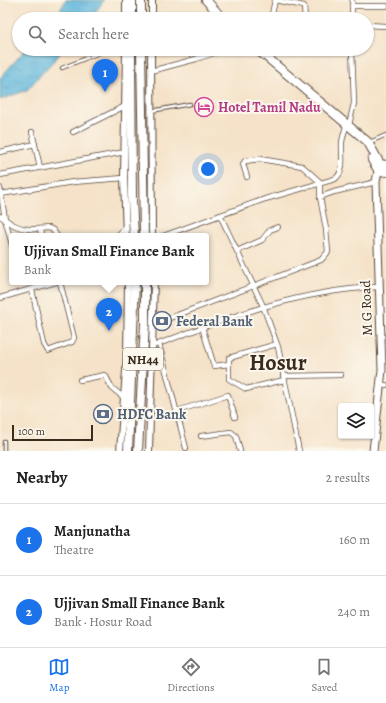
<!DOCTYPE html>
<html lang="en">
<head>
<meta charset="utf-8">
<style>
	body { margin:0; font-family:Alegreya,serif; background:#f6f6f6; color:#222 }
	.controls { position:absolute; right:12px; bottom:12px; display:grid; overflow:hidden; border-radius:4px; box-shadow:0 1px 3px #0004 }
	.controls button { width:36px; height:36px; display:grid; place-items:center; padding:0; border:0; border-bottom:1px solid #e0e0e0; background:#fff; color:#222; font:20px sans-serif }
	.scale { position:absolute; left:12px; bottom:10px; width:81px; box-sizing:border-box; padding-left:4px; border:2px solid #3b2a1e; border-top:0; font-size:11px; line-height:14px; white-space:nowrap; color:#3b2a1e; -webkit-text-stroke:3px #fbf7ec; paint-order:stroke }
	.you { position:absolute; left:208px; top:169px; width:14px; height:14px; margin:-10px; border:3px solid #fff; border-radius:50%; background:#1a73e8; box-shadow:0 0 0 6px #1a73e833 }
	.badge { display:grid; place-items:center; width:26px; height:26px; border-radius:50%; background:#1a73e8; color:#fff; font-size:13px; font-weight:700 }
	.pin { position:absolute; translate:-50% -33px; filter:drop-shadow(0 1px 2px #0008) }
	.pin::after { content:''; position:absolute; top:21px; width:14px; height:12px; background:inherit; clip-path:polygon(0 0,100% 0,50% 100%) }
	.popup { position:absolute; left:9px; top:233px; width:200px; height:52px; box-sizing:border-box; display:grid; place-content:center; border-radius:4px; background:#fff; filter:drop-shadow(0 1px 3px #0005); font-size:13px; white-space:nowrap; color:#767676 }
	.popup b { font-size:15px; color:#222 }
	.popup::after { content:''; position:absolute; left:50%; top:100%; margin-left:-8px; border:8px solid transparent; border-top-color:#fff }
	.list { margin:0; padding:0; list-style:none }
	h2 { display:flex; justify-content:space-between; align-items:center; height:52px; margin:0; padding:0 16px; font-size:17px }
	h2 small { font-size:13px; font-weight:400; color:#767676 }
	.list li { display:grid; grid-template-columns:26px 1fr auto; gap:12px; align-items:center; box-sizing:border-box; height:72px; padding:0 16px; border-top:1px solid #e0e0e0 }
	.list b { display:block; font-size:15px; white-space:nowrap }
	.list p { margin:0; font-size:13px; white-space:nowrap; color:#767676 }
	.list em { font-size:13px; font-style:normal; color:#767676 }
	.icon { flex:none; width:22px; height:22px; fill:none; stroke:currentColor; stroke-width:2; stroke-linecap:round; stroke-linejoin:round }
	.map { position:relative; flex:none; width:386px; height:451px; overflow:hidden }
	.search { position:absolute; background:#fff; box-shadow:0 1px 3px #0004; left:12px; right:12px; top:12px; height:44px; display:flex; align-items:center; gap:10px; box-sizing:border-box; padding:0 14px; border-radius:22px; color:#767676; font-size:15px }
	.sheet { height:196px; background:#fff }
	nav { display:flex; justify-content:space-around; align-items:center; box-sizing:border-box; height:56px; border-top:1px solid #e0e0e0; background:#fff; font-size:11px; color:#767676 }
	nav a { display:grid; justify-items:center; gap:2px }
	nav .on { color:#1a73e8 }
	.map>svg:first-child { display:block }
	.water { fill:url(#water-ripples); stroke:#4c707c }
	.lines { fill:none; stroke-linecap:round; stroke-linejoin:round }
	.service-casing { stroke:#574638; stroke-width:4.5 }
	.minor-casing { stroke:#574638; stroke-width:6 }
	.tertiary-casing { stroke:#574638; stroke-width:8 }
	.primary-casing { stroke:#574638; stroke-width:9 }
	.trunk-casing { stroke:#574638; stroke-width:10 }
	.service { stroke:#fff; stroke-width:2.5 }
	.minor { stroke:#fff; stroke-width:4.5 }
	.tertiary { stroke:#fff; stroke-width:6 }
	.primary { stroke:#fff; stroke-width:7 }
	.trunk { stroke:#fff; stroke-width:8 }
	.labels { text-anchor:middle; stroke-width:4; stroke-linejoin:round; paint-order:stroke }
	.shield { fill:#fbf7ec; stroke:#75685c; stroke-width:1 }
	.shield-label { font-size:13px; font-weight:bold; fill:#3b2a1e }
	.hotel-label { font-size:14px; font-weight:bold; fill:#b23c85; stroke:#fbf7ec; text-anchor:start }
	.street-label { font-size:14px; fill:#3b2a1e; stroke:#fbf7ec }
	.service-label { font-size:14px; font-weight:bold; fill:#4e5e75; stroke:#fbf7ec; text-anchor:start }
	.town-label { font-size:22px; font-weight:bold; fill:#3b2a1e; stroke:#fbf7ec }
</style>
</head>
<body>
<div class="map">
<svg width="386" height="451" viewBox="0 0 386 451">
	<defs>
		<pattern id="water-ripples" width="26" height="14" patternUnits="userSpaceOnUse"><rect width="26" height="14" fill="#5db5da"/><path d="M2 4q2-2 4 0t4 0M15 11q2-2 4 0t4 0" fill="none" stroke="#4e93b0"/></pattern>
	</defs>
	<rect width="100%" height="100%" fill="#fbf7ec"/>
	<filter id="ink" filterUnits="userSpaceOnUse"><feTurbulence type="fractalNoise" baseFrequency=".025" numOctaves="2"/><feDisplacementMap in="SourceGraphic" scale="8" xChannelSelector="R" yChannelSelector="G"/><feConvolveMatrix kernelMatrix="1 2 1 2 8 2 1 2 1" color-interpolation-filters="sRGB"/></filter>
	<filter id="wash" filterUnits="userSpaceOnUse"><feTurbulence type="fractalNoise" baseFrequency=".012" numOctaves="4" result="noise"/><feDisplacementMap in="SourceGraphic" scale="16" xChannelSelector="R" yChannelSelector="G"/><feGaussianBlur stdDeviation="0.9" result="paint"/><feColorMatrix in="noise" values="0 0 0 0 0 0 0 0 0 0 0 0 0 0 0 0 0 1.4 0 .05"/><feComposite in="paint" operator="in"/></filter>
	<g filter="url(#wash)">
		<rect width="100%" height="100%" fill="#f5e2c8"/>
		<!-- water -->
		<g class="water">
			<polygon points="66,0 104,0 91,19 55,19"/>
			<polygon points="26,49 64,49 27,90 0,100 0,78"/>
		</g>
	</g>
	<g filter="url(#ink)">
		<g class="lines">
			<!-- service casing -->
			<g class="service-casing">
				<g id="service">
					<polyline points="62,68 109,49"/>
					<polyline points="151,111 190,104"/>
					<polyline points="370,142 386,135"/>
					<polyline points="4,441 4,451"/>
				</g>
			</g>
			<!-- minor casing -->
			<g class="minor-casing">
				<g id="minor">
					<polyline points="275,0 304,6 305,19"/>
					<polyline points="352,6 386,6"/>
					<polyline points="271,19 275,0"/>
					<polyline points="352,19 352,0"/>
					<polyline points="367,25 386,26"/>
					<polyline points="151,71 196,59 226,49"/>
					<polyline points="349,125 354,103 352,49"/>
					<polyline points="32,132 40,167"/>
					<polyline points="73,132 125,106"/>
					<polyline points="0,152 35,144"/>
					<polyline points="0,175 125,152"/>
					<polyline points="247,177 243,164 245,161 260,159 302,166 320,182 320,197"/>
					<polyline points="0,188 1,195"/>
					<polyline points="220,215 263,306 278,347 299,451"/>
					<polyline points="0,216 5,219 1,194 73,182 124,178"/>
					<path d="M5 219C19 231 32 230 49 228L53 230 57 236"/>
					<polyline points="5,219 12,245"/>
					<polyline points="40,229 41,236"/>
					<polyline points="117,236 126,227"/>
					<path d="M163 236 265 199 335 179C346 171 341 154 342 142 343 136 345 130 347 123"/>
					<polyline points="237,251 262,240 270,230 278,227"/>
					<polyline points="32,290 44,344 48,351 72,342 74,338 60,282"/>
					<polyline points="0,298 56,282"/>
					<polyline points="154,324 321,260 328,252 326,229 320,197 334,192 376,182"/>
					<polyline points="202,327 214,366 229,364"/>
					<polyline points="159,344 186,448"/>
					<polyline points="277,344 229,358 229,379 246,389 284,380"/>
					<path d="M153 346C225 318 300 290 378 287"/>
					<polyline points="283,376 341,375"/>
					<polyline points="80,380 105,375 112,388 123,397"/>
					<polyline points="380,385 386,385"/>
					<polyline points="177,411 228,395 235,417"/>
					<polyline points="201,436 231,432 236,436 240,451"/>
				</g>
			</g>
			<!-- tertiary casing -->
			<g class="tertiary-casing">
				<g id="tertiary">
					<polyline points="126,19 126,0"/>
					<polyline points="152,19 152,0"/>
					<polyline points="126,49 124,178 126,236"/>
					<polyline points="151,49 152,236"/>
					<polyline points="120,451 127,357 128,282"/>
					<polyline points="149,451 154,282"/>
				</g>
			</g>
			<!-- primary casing -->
			<g class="primary-casing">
				<polyline id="primary" points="373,451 382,370 376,182 379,166"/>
			</g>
			<!-- trunk casing -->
			<g class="trunk-casing">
				<g id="trunk">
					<polyline points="141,0 141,19"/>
					<polyline points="206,0 223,19"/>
					<polyline points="132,19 132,0"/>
					<polyline points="131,49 132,200 134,236"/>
					<polyline points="141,49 144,236"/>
					<polyline points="255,49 264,55 368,142 380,164 386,165"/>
					<polyline points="372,160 378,170 386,172"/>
					<polyline points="128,451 135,282"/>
					<polyline points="138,451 145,323 145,282"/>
				</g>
			</g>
			<!-- service -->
			<use href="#service" class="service"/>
			<!-- minor -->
			<use href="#minor" class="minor"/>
			<!-- tertiary -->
			<use href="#tertiary" class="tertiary"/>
			<!-- primary -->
			<use href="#primary" class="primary"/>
			<!-- trunk -->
			<use href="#trunk" class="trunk"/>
		</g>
	</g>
	<!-- icons -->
	<defs>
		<g id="hotel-ring" transform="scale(1)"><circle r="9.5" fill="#fbf7ec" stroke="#d1479c" stroke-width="1.5"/><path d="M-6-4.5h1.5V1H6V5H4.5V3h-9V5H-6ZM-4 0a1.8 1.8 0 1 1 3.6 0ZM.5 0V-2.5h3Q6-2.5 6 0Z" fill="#d1479c"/></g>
		<g id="bank-ring" transform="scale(1)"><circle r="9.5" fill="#fbf7ec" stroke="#5c6f8a" stroke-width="1.5"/><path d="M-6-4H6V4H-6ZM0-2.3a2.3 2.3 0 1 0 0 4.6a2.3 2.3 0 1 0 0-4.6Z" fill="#5c6f8a"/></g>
	</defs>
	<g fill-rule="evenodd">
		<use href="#hotel-ring" x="204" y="107"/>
		<use href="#bank-ring" x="162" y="321"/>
		<use href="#bank-ring" x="103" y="414"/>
	</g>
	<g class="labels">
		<!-- shield labels -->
		<rect class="shield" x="123" y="348" width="40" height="22" rx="3"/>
		<g class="shield-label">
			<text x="143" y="364">NH44</text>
		</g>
		<!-- hotel labels -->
		<g class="hotel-label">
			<text x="218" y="112">Hotel Tamil Nadu</text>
		</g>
		<!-- street labels -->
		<g class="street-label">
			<text transform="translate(366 308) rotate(-92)" y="5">M G Road</text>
		</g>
		<!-- service labels -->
		<g class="service-label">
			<text x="176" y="326">Federal Bank</text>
			<text x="117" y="419">HDFC Bank</text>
		</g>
		<!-- town labels -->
		<g class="town-label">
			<text x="278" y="370">Hosur</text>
		</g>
	</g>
</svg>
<div class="controls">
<button><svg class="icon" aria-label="layers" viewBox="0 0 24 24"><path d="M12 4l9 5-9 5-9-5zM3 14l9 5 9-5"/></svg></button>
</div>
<div class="scale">100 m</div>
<div class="you"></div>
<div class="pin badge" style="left:105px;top:92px">1</div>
<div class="pin badge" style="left:109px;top:331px">2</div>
<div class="popup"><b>Ujjivan Small Finance Bank</b>Bank</div>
<div class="search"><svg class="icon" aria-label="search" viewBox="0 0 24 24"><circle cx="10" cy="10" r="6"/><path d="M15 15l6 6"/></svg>Search here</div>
</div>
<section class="sheet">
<h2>Nearby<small>2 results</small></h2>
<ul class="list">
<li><span class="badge">1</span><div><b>Manjunatha</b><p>Theatre</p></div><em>160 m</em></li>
<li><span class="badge">2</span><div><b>Ujjivan Small Finance Bank</b><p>Bank · Hosur Road</p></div><em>240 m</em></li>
</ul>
</section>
<nav>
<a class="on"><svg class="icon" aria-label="map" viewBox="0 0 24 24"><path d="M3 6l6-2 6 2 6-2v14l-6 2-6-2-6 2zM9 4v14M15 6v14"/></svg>Map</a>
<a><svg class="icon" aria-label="directions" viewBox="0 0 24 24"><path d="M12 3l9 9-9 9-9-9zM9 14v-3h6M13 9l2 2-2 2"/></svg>Directions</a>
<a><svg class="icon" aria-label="saved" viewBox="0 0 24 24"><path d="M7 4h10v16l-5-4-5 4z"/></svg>Saved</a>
</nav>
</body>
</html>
